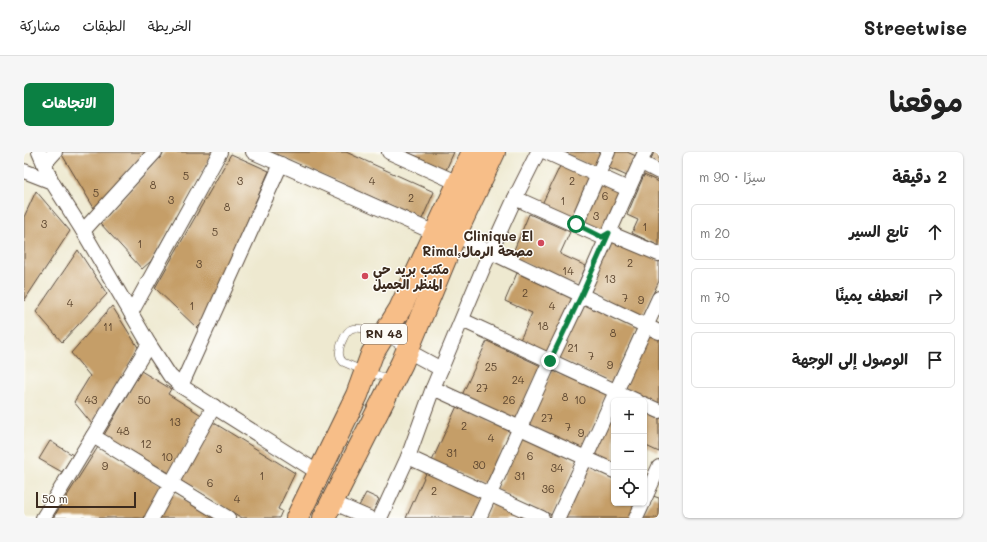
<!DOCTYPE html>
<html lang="ar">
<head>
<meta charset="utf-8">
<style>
	body { margin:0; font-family:Mali,"Playpen Sans Arabic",sans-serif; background:#f6f6f6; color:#222; direction:rtl }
	.controls { position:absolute; right:12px; bottom:12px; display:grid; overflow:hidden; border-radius:6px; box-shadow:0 1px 3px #0004 }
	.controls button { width:36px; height:36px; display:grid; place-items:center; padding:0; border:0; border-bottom:1px solid #e0e0e0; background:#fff; color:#222; font:20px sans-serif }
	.scale { position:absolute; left:12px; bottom:10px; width:100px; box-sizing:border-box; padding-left:4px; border:2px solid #3b2a1e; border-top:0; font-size:11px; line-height:14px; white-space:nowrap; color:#3b2a1e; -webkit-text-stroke:3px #fdfcf7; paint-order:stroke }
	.stop { position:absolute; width:12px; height:12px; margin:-9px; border:3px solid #0b8043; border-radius:50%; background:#fff }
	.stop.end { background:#0b8043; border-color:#fff; box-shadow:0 1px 4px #0008 }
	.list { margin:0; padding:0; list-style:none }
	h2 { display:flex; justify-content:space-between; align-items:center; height:52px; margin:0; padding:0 16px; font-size:17px }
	h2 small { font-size:13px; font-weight:400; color:#767676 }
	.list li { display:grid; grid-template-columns:26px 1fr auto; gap:12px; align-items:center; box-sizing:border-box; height:56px; margin:0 8px 8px; padding:0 8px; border:1px solid #e0e0e0; border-radius:6px }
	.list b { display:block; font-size:15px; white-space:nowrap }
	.list em { font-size:13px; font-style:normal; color:#767676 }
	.icon { flex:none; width:22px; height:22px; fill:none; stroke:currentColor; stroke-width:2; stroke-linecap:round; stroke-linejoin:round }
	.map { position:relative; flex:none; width:635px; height:366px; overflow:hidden; direction:ltr; border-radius:6px }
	header { display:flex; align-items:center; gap:24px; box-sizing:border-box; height:56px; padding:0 20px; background:#fff; border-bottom:1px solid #e0e0e0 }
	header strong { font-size:19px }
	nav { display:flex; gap:22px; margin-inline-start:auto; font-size:14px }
	.intro { display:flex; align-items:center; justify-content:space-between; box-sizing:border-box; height:96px; padding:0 24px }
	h1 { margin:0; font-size:28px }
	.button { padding:10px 18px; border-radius:6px; background:#0b8043; color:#fff; font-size:14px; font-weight:700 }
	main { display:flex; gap:24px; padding:0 24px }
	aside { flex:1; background:#fff; border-radius:6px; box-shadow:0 1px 3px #0004 }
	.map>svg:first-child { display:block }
	.building { fill:#c59e68 }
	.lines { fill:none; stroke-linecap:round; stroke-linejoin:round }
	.service-casing { stroke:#564739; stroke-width:8 }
	.minor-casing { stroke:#564739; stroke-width:16 }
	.primary-casing { stroke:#564739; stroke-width:24 }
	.service { stroke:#fff; stroke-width:7 }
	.minor { stroke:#fff; stroke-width:14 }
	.primary { stroke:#f7be88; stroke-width:22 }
	.route { stroke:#0b8043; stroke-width:5 }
	.poi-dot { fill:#d1495b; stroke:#fdfcf7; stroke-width:1.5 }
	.labels { text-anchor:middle; stroke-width:3; stroke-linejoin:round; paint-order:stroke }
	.number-label { font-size:11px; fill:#5e4730 }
	.shield { fill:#fdfcf7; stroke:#75695f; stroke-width:1 }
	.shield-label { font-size:12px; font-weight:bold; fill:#3b2a1e }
	.poi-label { font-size:13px; font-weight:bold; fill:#3b2a1e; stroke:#fdfcf7; text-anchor:end }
</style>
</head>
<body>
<header>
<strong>Streetwise</strong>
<nav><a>الخريطة</a><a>الطبقات</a><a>مشاركة</a></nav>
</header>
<div class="intro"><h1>موقعنا</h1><a class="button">الاتجاهات</a></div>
<main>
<aside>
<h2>2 دقيقة<small>سيرًا · 90 m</small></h2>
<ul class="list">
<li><svg class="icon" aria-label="ahead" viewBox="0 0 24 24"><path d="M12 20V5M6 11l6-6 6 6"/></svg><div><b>تابع السير</b></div><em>20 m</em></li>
<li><svg class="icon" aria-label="right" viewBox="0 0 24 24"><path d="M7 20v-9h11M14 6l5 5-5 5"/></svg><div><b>انعطف يمينًا</b></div><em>70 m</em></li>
<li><svg class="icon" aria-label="arrive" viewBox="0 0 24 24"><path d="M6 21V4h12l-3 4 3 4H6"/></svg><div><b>الوصول إلى الوجهة</b></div></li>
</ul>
</aside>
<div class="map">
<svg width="635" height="366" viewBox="0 0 635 366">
	<rect width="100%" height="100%" fill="#fdfcf7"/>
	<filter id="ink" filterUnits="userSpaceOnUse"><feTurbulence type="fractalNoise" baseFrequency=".025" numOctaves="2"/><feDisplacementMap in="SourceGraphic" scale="8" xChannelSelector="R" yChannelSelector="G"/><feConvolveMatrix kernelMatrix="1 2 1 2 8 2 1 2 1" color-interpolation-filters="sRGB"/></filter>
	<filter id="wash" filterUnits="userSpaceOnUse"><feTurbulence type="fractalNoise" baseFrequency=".012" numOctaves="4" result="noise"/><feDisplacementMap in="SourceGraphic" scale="16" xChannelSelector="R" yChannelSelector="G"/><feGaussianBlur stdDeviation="0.9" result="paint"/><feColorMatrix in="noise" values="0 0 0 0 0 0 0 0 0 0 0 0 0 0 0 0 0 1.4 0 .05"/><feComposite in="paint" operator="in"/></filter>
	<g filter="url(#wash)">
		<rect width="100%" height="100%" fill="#eee9d0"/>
		<g id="blocks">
			<!-- building -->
			<g class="building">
				<polygon points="38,0 122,0 70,56 37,1"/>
				<polygon points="141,0 189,0 127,109 118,117 76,71"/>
				<polygon points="246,0 322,0 410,40 398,67"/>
				<polygon points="383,0 430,0 422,18"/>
				<polygon points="542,0 580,0 573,17 541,2"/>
				<polygon points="587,0 603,0 612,4 603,24 581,14"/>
				<polygon points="630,0 635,0 635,14 626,10"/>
				<polygon points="207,2 245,19 179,170 173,176 131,136"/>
				<polygon points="537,12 569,27 551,67 518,52"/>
				<polygon points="620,23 635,30 635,94 608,81 614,68 603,63"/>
				<polygon points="575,29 597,39 578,79 557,69"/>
				<polygon points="12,39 46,79 0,149 0,65"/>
				<polygon points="505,62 546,80 536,102 562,114 553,135 487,105"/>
				<polygon points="588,88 635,109 635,129 618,165 564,140"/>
				<polygon points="54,98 83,142 38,190 12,160"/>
				<polygon points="493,121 548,146 523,201 496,188 508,161 481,149"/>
				<polygon points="559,151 613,176 588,231 534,206"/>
				<polygon points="88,154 115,197 68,272 50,250 66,224 47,201"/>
				<polygon points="624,181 635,186 635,252 599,235"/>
				<polygon points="463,189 517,214 492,268 438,243"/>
				<polygon points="528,218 583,243 558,298 503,273"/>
				<polygon points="117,219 147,237 144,242 179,264 147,322 80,283"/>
				<polygon points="433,254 487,279 462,333 408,309"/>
				<polygon points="590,256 590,313 569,303"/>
				<polygon points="620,260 635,267 635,300 620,293"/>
				<polygon points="187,269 271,321 254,357 258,359 255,366 218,366 154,327"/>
				<polygon points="498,284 553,309 528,363 473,338"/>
				<polygon points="26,289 49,303 38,320 15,307"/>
				<polygon points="74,295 140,335 121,366 29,366"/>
				<polygon points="564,314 590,326 590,351 613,351 606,366 540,366"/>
				<polygon points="403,319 457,344 448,366 382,366"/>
				<polygon points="147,340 190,366 133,366"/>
				<polygon points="342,341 355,347 349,360 335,354"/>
				<polygon points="629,344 635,346 635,366 619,366"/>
				<polygon points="468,349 505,366 461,366"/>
			</g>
		</g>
	</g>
	<g filter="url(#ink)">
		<use href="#blocks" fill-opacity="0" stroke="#564739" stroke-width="1"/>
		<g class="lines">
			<!-- service casing -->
			<g class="service-casing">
				<path id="service" d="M368 227 342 220 319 210C314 204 315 199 317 192 320 186 321 180 327 177 339 172 372 191 382 197"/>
			</g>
			<!-- minor casing -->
			<g class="minor-casing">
				<g id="minor">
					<polyline points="15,0 28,30 59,79 125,192 146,224 157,234 295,321"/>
					<polyline points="229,0 411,81"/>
					<polyline points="365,0 434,31"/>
					<polyline points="522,0 604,37"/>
					<polyline points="616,10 635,20"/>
					<polyline points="20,12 31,0"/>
					<polyline points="0,19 28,30"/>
					<polyline points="491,46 578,85 585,81 635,102"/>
					<polyline points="552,73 584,0"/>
					<polyline points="59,79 131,0"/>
					<polyline points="431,83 635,180"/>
					<polyline points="107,161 196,0"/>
					<polyline points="438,168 613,249"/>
					<polyline points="384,199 417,217"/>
					<polyline points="157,234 257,12"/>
					<polyline points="409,236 590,319"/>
					<polyline points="620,252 635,259"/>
					<polyline points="69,284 204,366"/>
					<polyline points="384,305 518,366"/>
					<polyline points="620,348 635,315"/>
					<polyline points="308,350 345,366"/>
					<polyline points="19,366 125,192"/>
					<polyline points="128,366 190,254"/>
					<polyline points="356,366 384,305 409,236 460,114 491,46 514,0"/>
					<polyline points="455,366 526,209 557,144 621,0"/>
					<polyline points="534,366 635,146"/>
					<polyline points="612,366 619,351"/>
				</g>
			</g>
			<!-- primary casing -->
			<g class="primary-casing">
				<g id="primary">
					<polyline points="273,366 333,243 348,202 376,157 449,0"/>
					<polyline points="300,366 378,211 431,83 470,0"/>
				</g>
			</g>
			<!-- service -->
			<use href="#service" class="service"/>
			<!-- minor -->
			<use href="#minor" class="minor"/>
			<!-- primary -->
			<use href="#primary" class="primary"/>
		</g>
	</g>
	<g class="lines" filter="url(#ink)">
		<!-- route -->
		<polyline class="route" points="526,209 557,144 585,81 578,85 552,72"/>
	</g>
	<!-- markers -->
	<g class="poi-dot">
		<circle cx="517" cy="91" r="4"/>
		<circle cx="341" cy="124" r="4"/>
	</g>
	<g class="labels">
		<!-- number labels -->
		<g class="number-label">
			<text x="162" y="28">5</text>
			<text x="216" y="33">3</text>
			<text x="348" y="33">4</text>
			<text x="548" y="33">2</text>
			<text x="129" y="37">8</text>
			<text x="72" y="45">5</text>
			<text x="581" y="48">6</text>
			<text x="387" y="50">2</text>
			<text x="147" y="52">3</text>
			<text x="539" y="53">1</text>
			<text x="203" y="59">8</text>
			<text x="572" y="68">3</text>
			<text x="20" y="76">3</text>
			<text x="621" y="79">1</text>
			<text x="191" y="84">5</text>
			<text x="116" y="96">1</text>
			<text x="606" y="115">2</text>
			<text x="175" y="116">3</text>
			<text x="544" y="123">14</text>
			<text x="586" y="131">13</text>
			<text x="501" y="145">2</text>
			<text x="601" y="150">7</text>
			<text x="617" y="152">9</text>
			<text x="46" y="155">4</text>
			<text x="168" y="158">1</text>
			<text x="528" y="158">4</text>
			<text x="519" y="178">18</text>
			<text x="84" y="179">11</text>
			<text x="589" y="185">8</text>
			<text x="549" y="200">21</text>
			<text x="567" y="208">7</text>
			<text x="586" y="217">9</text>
			<text x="467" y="219">25</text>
			<text x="494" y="232">24</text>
			<text x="458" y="240">27</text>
			<text x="541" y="249">8</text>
			<text x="67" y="252">43</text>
			<text x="120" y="252">50</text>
			<text x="485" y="252">26</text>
			<text x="556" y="252">10</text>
			<text x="523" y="270">27</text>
			<text x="151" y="274">13</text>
			<text x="440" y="278">2</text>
			<text x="544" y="279">7</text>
			<text x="99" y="283">48</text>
			<text x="557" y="285">9</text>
			<text x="467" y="290">4</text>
			<text x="122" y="296">12</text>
			<text x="195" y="301">3</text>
			<text x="428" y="305">31</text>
			<text x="506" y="308">6</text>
			<text x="143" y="309">10</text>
			<text x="455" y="317">30</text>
			<text x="81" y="318">9</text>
			<text x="533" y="320">34</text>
			<text x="238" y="328">1</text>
			<text x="496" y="328">31</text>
			<text x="186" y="335">6</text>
			<text x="524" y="341">36</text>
			<text x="410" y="343">2</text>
			<text x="213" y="351">4</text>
		</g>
		<!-- shield labels -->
		<rect class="shield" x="337" y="172" width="46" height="20" rx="3"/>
		<g class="shield-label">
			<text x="360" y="186">RN 48</text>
		</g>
		<!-- poi labels -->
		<g class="poi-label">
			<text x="509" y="89">Clinique El<tspan x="509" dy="15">Rimal,مصحة الرمال</tspan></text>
			<text x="349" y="122" text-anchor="start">مكتب بريد حي<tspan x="349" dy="15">المنظر الجميل</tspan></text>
		</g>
	</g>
</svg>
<div class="controls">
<button>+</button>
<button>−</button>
<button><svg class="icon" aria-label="locate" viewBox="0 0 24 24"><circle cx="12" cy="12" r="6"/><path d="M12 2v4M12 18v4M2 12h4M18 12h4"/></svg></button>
</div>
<div class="scale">50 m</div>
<div class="stop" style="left:552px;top:72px"></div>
<div class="stop end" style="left:526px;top:209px"></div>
</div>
</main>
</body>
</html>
